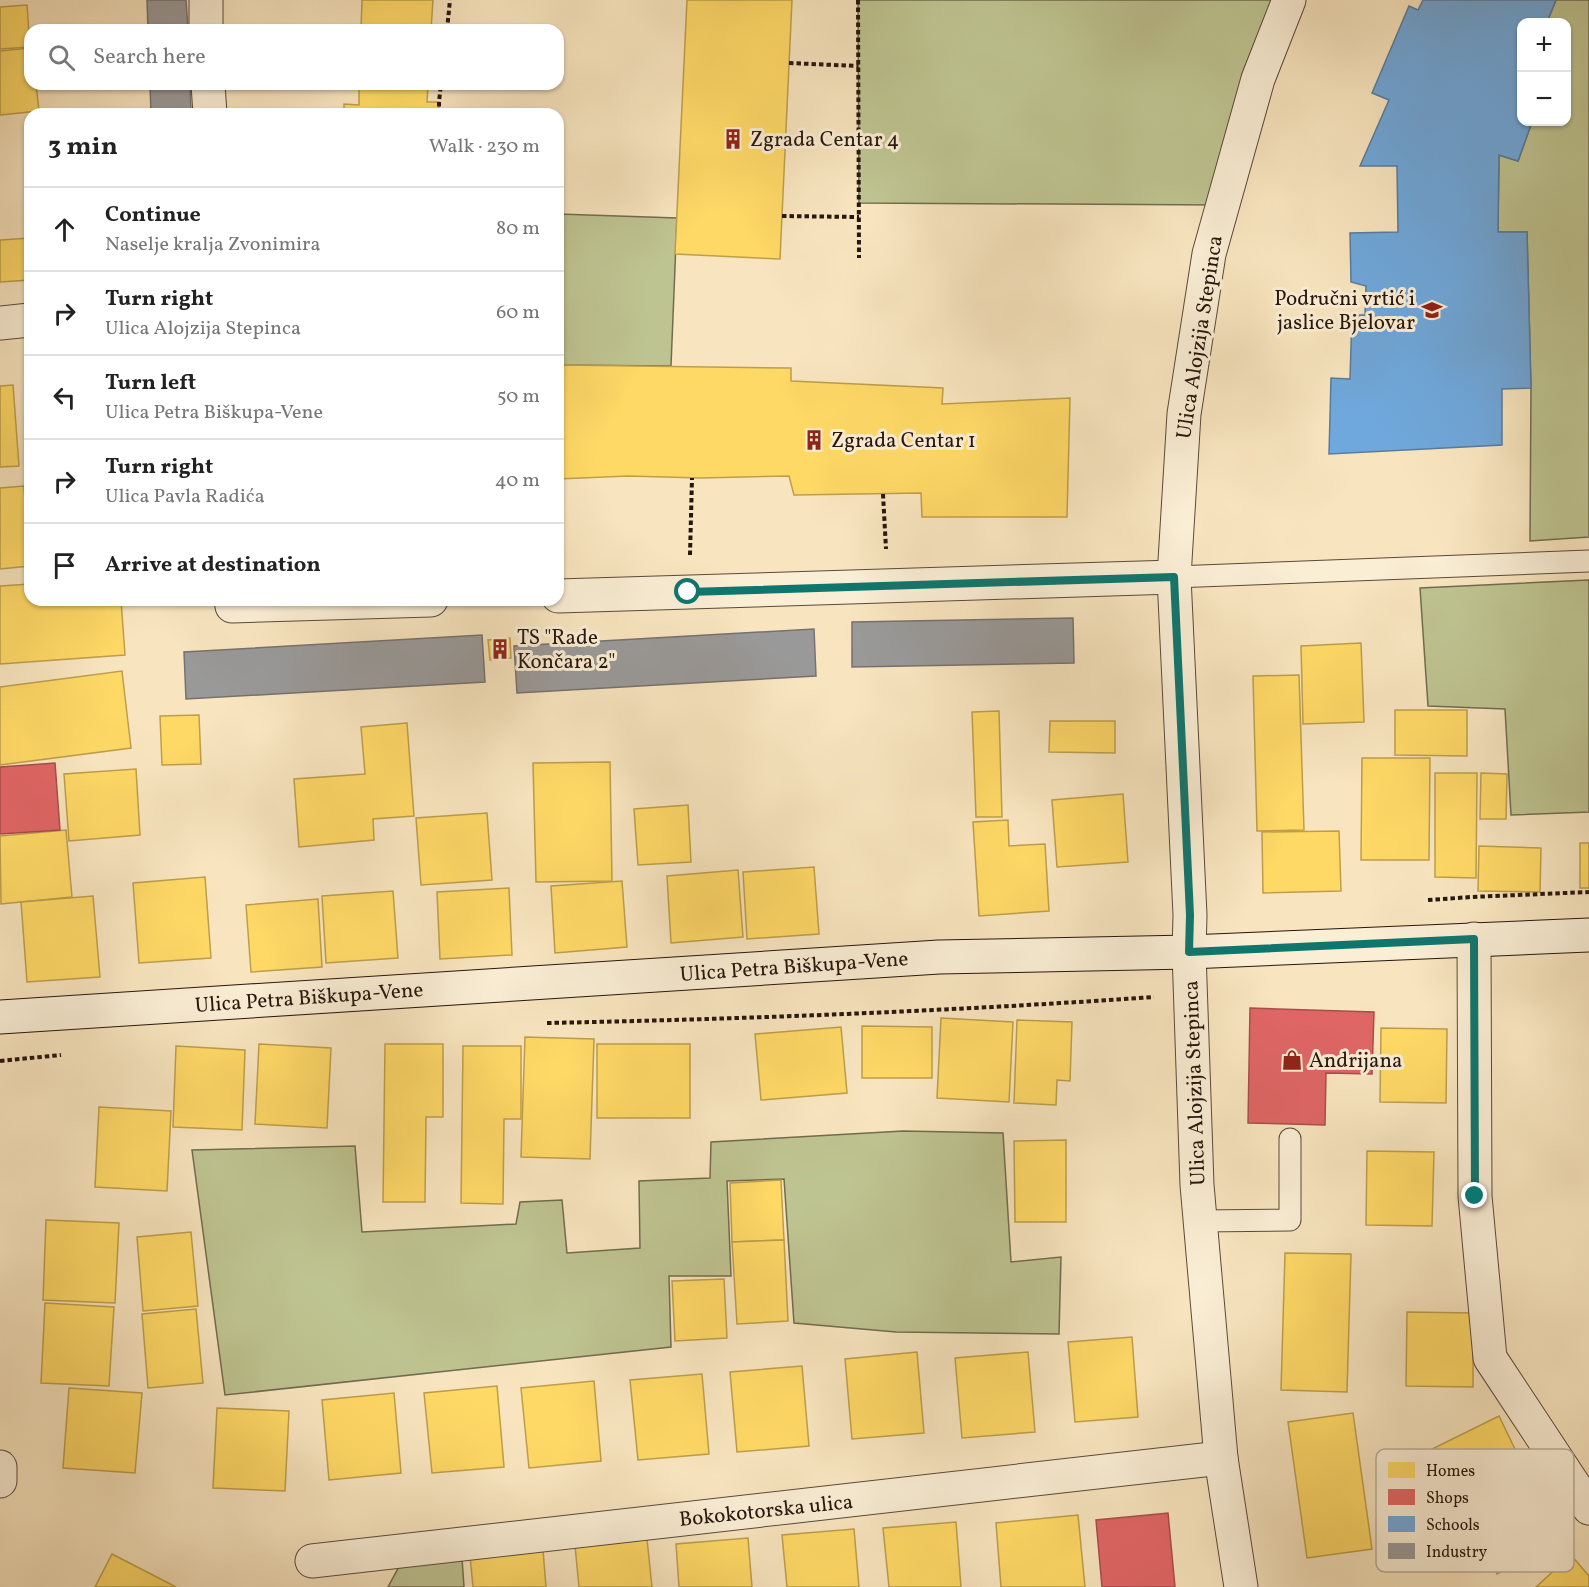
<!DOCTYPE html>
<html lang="en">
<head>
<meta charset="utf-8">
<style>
	body { margin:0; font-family:Vollkorn,serif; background:#f6f6f6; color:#222 }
	.controls { position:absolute; right:18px; top:18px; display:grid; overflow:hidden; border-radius:12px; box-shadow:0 2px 4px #0004 }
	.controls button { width:54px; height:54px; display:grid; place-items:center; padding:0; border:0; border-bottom:2px solid #e0e0e0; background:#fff; color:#222; font:30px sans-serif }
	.stop { position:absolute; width:18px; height:18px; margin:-14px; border:4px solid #0f766e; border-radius:50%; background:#fff }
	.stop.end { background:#0f766e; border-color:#fff; box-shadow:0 2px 6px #0008 }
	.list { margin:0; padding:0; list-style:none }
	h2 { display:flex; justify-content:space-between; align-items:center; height:78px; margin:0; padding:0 24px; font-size:26px }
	h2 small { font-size:20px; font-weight:400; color:#767676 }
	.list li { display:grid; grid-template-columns:39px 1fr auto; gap:18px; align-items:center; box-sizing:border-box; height:84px; padding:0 24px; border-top:2px solid #e0e0e0 }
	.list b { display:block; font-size:22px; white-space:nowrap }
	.list p { margin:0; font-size:20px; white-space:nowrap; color:#767676 }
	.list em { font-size:20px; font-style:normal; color:#767676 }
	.icon { flex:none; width:33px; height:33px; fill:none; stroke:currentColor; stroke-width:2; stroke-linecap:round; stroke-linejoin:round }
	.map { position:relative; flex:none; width:1589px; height:1587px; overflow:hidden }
	.search { position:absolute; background:#fff; box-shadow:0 2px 4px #0004; left:24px; top:24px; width:540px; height:66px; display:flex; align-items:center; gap:15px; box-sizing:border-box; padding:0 21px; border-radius:18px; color:#767676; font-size:22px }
	.panel { position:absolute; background:#fff; box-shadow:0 2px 4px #0004; left:24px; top:108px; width:540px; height:498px; border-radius:18px }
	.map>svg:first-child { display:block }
	.green { fill:#bec491; stroke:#726c4f; stroke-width:1.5 }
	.homes { fill:#ffd966; stroke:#be9e4b; stroke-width:1.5 }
	.shops { fill:#e06666; stroke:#a84e4b; stroke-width:1.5 }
	.schools { fill:#6fa8dc; stroke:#597c9e; stroke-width:1.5 }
	.industry { fill:#999; stroke:#77716f; stroke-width:1.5 }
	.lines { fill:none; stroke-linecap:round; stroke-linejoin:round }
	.service-casing { stroke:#5b493a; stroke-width:23 }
	.minor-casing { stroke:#5b493a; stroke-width:35 }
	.tertiary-casing { stroke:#5b493a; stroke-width:35 }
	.secondary-casing { stroke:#27150d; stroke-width:35 }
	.path { stroke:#27150d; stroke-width:4; stroke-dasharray:4.5 3; stroke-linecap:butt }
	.service { stroke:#faeed5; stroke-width:21 }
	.minor { stroke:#faeed5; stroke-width:33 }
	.tertiary { stroke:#faeed5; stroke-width:33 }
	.secondary { stroke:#faeed5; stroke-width:33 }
	.route { stroke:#0f766e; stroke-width:8 }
	.labels { text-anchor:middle; stroke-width:6; stroke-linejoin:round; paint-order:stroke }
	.poi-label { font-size:21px; fill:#27150d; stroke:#faeed5; text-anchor:start }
	.street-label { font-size:21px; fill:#27150d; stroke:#faeed5 }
	.key { fill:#faeed5; stroke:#bbad99; stroke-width:1.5 }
	.key-label { font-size:16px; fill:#27150d }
</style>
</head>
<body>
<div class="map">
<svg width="1589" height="1587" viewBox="0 0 1589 1587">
	<rect width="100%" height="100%" fill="#f8e5bf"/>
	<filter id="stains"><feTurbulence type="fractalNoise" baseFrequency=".00333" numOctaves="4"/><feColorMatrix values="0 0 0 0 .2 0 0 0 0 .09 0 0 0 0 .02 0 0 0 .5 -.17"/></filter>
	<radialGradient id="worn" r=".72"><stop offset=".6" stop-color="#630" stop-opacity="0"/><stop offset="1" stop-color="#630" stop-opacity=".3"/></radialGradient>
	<!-- green -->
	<g class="green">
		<polygon points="858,0 1289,0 1222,205 859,203"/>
		<polygon points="1556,0 1589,0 1589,537 1530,541 1531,388 1527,232 1498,232 1499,155 1518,161 1532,122 1566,122 1566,22 1547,22"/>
		<polygon points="558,214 677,218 671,366 558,365"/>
		<polygon points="1589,580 1589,812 1511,815 1505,709 1428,706 1420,588"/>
		<polygon points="903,1131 1003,1133 1011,1262 1061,1257 1059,1334 896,1332 794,1323 784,1179 727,1181 731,1276 669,1276 671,1347 225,1395 192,1150 355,1146 362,1232 516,1224 520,1202 562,1200 567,1253 640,1248 639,1181 710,1178 711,1142"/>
		<polygon points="461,1544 464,1587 388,1587 408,1550"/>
	</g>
	<!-- homes -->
	<g class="homes">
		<polygon points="362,0 433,0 431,30 361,30"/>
		<polygon points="687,0 792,0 780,259 675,254"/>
		<polygon points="27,5 30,47 0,49 0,7"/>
		<polygon points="30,48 30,84 36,84 39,111 0,115 0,51"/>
		<polygon points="359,84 428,84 427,102 439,102 439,114 344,114 344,104 359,105"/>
		<polygon points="30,238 30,280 0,282 0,240"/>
		<polygon points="558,365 791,368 791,381 943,388 942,404 1070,398 1067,517 922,517 921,493 794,495 789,476 701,478 628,476 558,479"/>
		<polygon points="13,385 19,466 0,467 0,386"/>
		<polygon points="24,486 30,566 0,569 0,488"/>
		<polygon points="30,584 30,600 121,600 125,655 0,664 0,586"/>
		<polygon points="510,638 511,658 490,660 488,640"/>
		<polygon points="1361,643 1364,722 1303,724 1301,646"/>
		<polygon points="122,671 131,748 0,765 0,687"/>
		<polygon points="1299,675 1304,830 1257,831 1253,676"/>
		<polygon points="1395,710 1467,710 1467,756 1395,755"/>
		<polygon points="999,711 1002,817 976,817 972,712"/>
		<polygon points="199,715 201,764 162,765 160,716"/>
		<polygon points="1050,721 1115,721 1115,753 1049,752"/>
		<polygon points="407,723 414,816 373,819 374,840 299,847 294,779 365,774 361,727"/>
		<polygon points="1362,758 1430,758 1429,860 1361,860"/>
		<polygon points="610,762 612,881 536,882 533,763"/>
		<polygon points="136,769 140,835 69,841 64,774"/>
		<polygon points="1435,773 1477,773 1476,878 1435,877"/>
		<polygon points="1481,773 1507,774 1506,819 1480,819"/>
		<polygon points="1123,794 1128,862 1057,867 1052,800"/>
		<polygon points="688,805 691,862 638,865 634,809"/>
		<polygon points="487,813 492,880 421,885 416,818"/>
		<polygon points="1008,820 1009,846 1045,844 1049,911 979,916 973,822"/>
		<polygon points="66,830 72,897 1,904 0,836"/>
		<polygon points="1339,831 1341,891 1263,893 1262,832"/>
		<rect x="1580" y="843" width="9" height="45"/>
		<polygon points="1479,846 1541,848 1540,892 1478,891"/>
		<polygon points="814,867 819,934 747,939 743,872"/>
		<polygon points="738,870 743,937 671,943 667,876"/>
		<polygon points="205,877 211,958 139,963 133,883"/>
		<polygon points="622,881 627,947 555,953 551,886"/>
		<polygon points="509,888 512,955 440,959 437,892"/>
		<polygon points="393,891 398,958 326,963 322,896"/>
		<polygon points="93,896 100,977 27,982 21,902"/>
		<polygon points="318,899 322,967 251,972 246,905"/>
		<polygon points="941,1018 1013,1022 1009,1102 937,1098"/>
		<polygon points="1017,1020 1072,1022 1070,1081 1057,1080 1056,1105 1014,1103"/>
		<polygon points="862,1026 932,1027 932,1078 862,1078"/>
		<polygon points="841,1027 847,1093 761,1100 755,1034"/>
		<polygon points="1381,1028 1447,1029 1446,1103 1380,1102"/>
		<polygon points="525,1037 594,1039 590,1159 521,1157"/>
		<polygon points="259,1044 331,1048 327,1128 255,1124"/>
		<polygon points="385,1044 443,1044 443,1117 426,1117 425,1202 383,1202"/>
		<rect x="597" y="1044" width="93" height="74"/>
		<polygon points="176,1046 245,1050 242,1130 173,1127"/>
		<polygon points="463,1046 521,1046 521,1119 504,1119 503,1204 461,1203"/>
		<polygon points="99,1107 171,1111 167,1191 95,1187"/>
		<polygon points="1066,1140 1066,1222 1015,1222 1014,1141"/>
		<polygon points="1367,1151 1434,1152 1432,1226 1366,1225"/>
		<polygon points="781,1180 784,1240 732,1242 730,1183"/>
		<polygon points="46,1220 119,1223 115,1303 43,1300"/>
		<polygon points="191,1232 198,1306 143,1311 137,1237"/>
		<polygon points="784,1240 788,1321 737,1324 732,1242"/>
		<polygon points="1285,1253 1351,1254 1347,1392 1281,1390"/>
		<polygon points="724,1279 727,1338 675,1341 672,1281"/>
		<polygon points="45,1303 114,1307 109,1386 41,1383"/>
		<polygon points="196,1309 203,1383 148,1388 142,1314"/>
		<polygon points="1407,1312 1473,1313 1473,1387 1406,1386"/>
		<polygon points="1132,1337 1138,1417 1075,1422 1068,1342"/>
		<polygon points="917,1352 924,1433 852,1439 845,1359"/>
		<polygon points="1028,1352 1035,1432 962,1438 955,1358"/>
		<polygon points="802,1366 809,1446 737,1452 730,1372"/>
		<polygon points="702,1374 709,1454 638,1460 630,1380"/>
		<polygon points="594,1381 601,1461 529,1468 521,1388"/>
		<polygon points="497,1386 504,1467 432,1473 424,1393"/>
		<polygon points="69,1388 142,1393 135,1473 63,1468"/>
		<polygon points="394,1393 401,1473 329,1480 322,1400"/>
		<polygon points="217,1408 289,1411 285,1491 213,1488"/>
		<polygon points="1353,1413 1372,1549 1307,1558 1288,1422"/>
		<polygon points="1499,1416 1528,1476 1461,1509 1432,1449"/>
		<polygon points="1534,1481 1563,1540 1497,1574 1467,1513"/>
		<polygon points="1078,1515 1085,1587 1001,1587 996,1523"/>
		<polygon points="956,1522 961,1587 889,1587 883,1528"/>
		<polygon points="854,1529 859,1587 787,1587 782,1535"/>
		<polygon points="748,1538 752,1587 679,1587 676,1544"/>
		<polygon points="647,1539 652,1587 579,1587 575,1546"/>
		<polygon points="543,1550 546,1587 473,1587 470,1556"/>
		<polygon points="112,1554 176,1587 95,1587"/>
		<polygon points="1571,1555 1589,1576 1589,1587 1536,1587"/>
	</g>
	<!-- shops -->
	<g class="shops">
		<polygon points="55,763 60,830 0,834 0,767"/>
		<polygon points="1250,1008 1374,1012 1372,1074 1326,1073 1325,1125 1248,1123"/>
		<polygon points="1168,1513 1175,1587 1102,1587 1096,1520"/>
	</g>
	<!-- schools -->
	<polygon class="schools" points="1423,0 1556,0 1547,22 1522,22 1522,81 1518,89 1522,90 1522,122 1532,122 1518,161 1499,155 1498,232 1527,232 1531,388 1502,389 1502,445 1329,454 1331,378 1350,379 1352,315 1365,315 1366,286 1351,282 1350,233 1398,232 1397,166 1360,166 1389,100 1372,93 1409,6 1418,10"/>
	<!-- industry -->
	<g class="industry">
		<polygon points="147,0 186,0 188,30 148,30"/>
		<polygon points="150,84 190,84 191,114 151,114"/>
		<polygon points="1073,618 1074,663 852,667 852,622"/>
		<polygon points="814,629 816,676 517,693 514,646"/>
		<polygon points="482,635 485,682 186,699 184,652"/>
	</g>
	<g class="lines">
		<!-- service casing -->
		<g class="service-casing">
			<g id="service">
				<polyline points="1174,577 1589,561"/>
				<polyline points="1200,1221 1290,1220 1290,1139"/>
			</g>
		</g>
		<!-- minor casing -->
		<g class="minor-casing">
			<g id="minor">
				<polyline points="206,0 206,30"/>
				<polyline points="208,84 210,114"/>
				<polyline points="0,323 30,320"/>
				<polyline points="558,596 1174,577"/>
				<polyline points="231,600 232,606 431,600"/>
				<polyline points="1474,939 1475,1196 1490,1358 1589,1508"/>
				<polyline points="312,1561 1221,1458"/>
				<polyline points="1241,1587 1221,1458 1197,1185 1189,952 1190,915 1174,577 1184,414 1209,254 1258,79 1289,0"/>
			</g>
		</g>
		<!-- tertiary casing -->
		<g class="tertiary-casing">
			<polyline id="tertiary" points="0,1467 0,1481"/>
		</g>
		<!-- secondary casing -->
		<g class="secondary-casing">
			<polyline id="secondary" points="0,1017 939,957 1189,952 1589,935"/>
		</g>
		<!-- path -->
		<g class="path">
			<polyline points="858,0 859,258"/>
			<polyline points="447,30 450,0"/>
			<polyline points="789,63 858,66"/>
			<polyline points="439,114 439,102 441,84"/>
			<polyline points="782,216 859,217"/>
			<polyline points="883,494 886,549"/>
			<polyline points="690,555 692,478"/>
			<polyline points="1428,900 1471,897 1589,892"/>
			<path d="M547 1023C750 1019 952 1011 1154 997"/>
			<polyline points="0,1061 61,1055"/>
		</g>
		<!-- service -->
		<use href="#service" class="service"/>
		<!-- minor -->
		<use href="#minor" class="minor"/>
		<!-- tertiary -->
		<use href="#tertiary" class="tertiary"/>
		<!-- secondary -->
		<use href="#secondary" class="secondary"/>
	</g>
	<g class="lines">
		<!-- route -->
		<polyline class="route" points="688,592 1174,577 1190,915 1189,952 1474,939 1475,1196"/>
	</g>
	<!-- icons -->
	<defs>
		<g id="building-bare" transform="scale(1.62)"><path d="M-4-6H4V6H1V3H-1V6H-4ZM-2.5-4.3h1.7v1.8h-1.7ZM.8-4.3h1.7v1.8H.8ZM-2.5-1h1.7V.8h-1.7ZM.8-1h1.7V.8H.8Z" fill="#8f2418" stroke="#faeed5" stroke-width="2.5" paint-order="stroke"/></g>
		<g id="school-bare" transform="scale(1.62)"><path d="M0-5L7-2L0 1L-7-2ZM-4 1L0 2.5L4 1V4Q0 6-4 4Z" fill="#8f2418" stroke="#faeed5" stroke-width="2.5" paint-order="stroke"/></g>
		<g id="shop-bare" transform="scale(1.62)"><path d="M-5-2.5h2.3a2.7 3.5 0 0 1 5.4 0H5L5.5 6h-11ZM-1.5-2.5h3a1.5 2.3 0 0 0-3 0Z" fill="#8f2418" stroke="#faeed5" stroke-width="2.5" paint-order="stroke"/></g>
	</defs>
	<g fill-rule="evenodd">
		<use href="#building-bare" x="733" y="139"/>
		<use href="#school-bare" x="1432" y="310"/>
		<use href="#building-bare" x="814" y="440"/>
		<use href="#building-bare" x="500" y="649"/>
		<use href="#shop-bare" x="1292" y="1060"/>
	</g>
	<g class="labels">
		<!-- poi labels -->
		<g class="poi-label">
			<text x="750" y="146">Zgrada Centar 4</text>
			<text x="1415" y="305" text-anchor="end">Područni vrtić i<tspan x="1415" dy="24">jaslice Bjelovar</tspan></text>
			<text x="831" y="447">Zgrada Centar 1</text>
			<text x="517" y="644">TS "Rade<tspan x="517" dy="24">Končara 2"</tspan></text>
			<text x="1309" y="1067">Andrijana</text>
		</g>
		<!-- street labels -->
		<g class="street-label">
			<text transform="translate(1199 337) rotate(-81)" y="7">Ulica Alojzija Stepinca</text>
			<text transform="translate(794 966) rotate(-4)" y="7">Ulica Petra Biškupa-Vene</text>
			<text transform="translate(309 997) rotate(-4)" y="7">Ulica Petra Biškupa-Vene</text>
			<text transform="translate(1194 1083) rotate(-92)" y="7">Ulica Alojzija Stepinca</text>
			<text transform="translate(766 1510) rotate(-6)" y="7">Bokokotorska ulica</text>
		</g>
	</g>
	<!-- legend -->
	<rect x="1376" y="1449" width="198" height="123" rx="9" class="key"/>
	<rect x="1388" y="1462" width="27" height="16" fill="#ffd966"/>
	<rect x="1388" y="1489" width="27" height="16" fill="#e06666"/>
	<rect x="1388" y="1516" width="27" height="16" fill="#6fa8dc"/>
	<rect x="1388" y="1543" width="27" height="16" fill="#999"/>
	<g class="key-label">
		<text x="1426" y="1476">Homes</text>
		<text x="1426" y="1503">Shops</text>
		<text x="1426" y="1530">Schools</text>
		<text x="1426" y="1557">Industry</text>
	</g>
	<rect width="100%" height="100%" filter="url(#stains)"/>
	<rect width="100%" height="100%" fill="url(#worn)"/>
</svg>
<div class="controls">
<button>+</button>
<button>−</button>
</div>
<div class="stop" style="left:688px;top:592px"></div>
<div class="stop end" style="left:1475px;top:1196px"></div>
<div class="search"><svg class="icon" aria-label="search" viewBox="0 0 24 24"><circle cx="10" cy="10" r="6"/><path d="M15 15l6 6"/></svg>Search here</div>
<section class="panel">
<h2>3 min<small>Walk · 230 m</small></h2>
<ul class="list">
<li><svg class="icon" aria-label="ahead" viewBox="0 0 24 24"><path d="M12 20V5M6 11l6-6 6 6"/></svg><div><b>Continue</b><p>Naselje kralja Zvonimira</p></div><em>80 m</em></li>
<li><svg class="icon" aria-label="right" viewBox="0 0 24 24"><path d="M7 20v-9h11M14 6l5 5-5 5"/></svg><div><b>Turn right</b><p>Ulica Alojzija Stepinca</p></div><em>60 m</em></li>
<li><svg class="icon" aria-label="left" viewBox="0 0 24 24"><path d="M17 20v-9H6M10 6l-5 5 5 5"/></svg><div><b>Turn left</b><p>Ulica Petra Biškupa-Vene</p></div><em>50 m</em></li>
<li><svg class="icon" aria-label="right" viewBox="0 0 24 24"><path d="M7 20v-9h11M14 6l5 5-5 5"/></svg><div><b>Turn right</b><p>Ulica Pavla Radića</p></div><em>40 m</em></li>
<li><svg class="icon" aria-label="arrive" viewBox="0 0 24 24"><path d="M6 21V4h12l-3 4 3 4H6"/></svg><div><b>Arrive at destination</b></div></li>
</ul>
</section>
</div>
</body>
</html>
